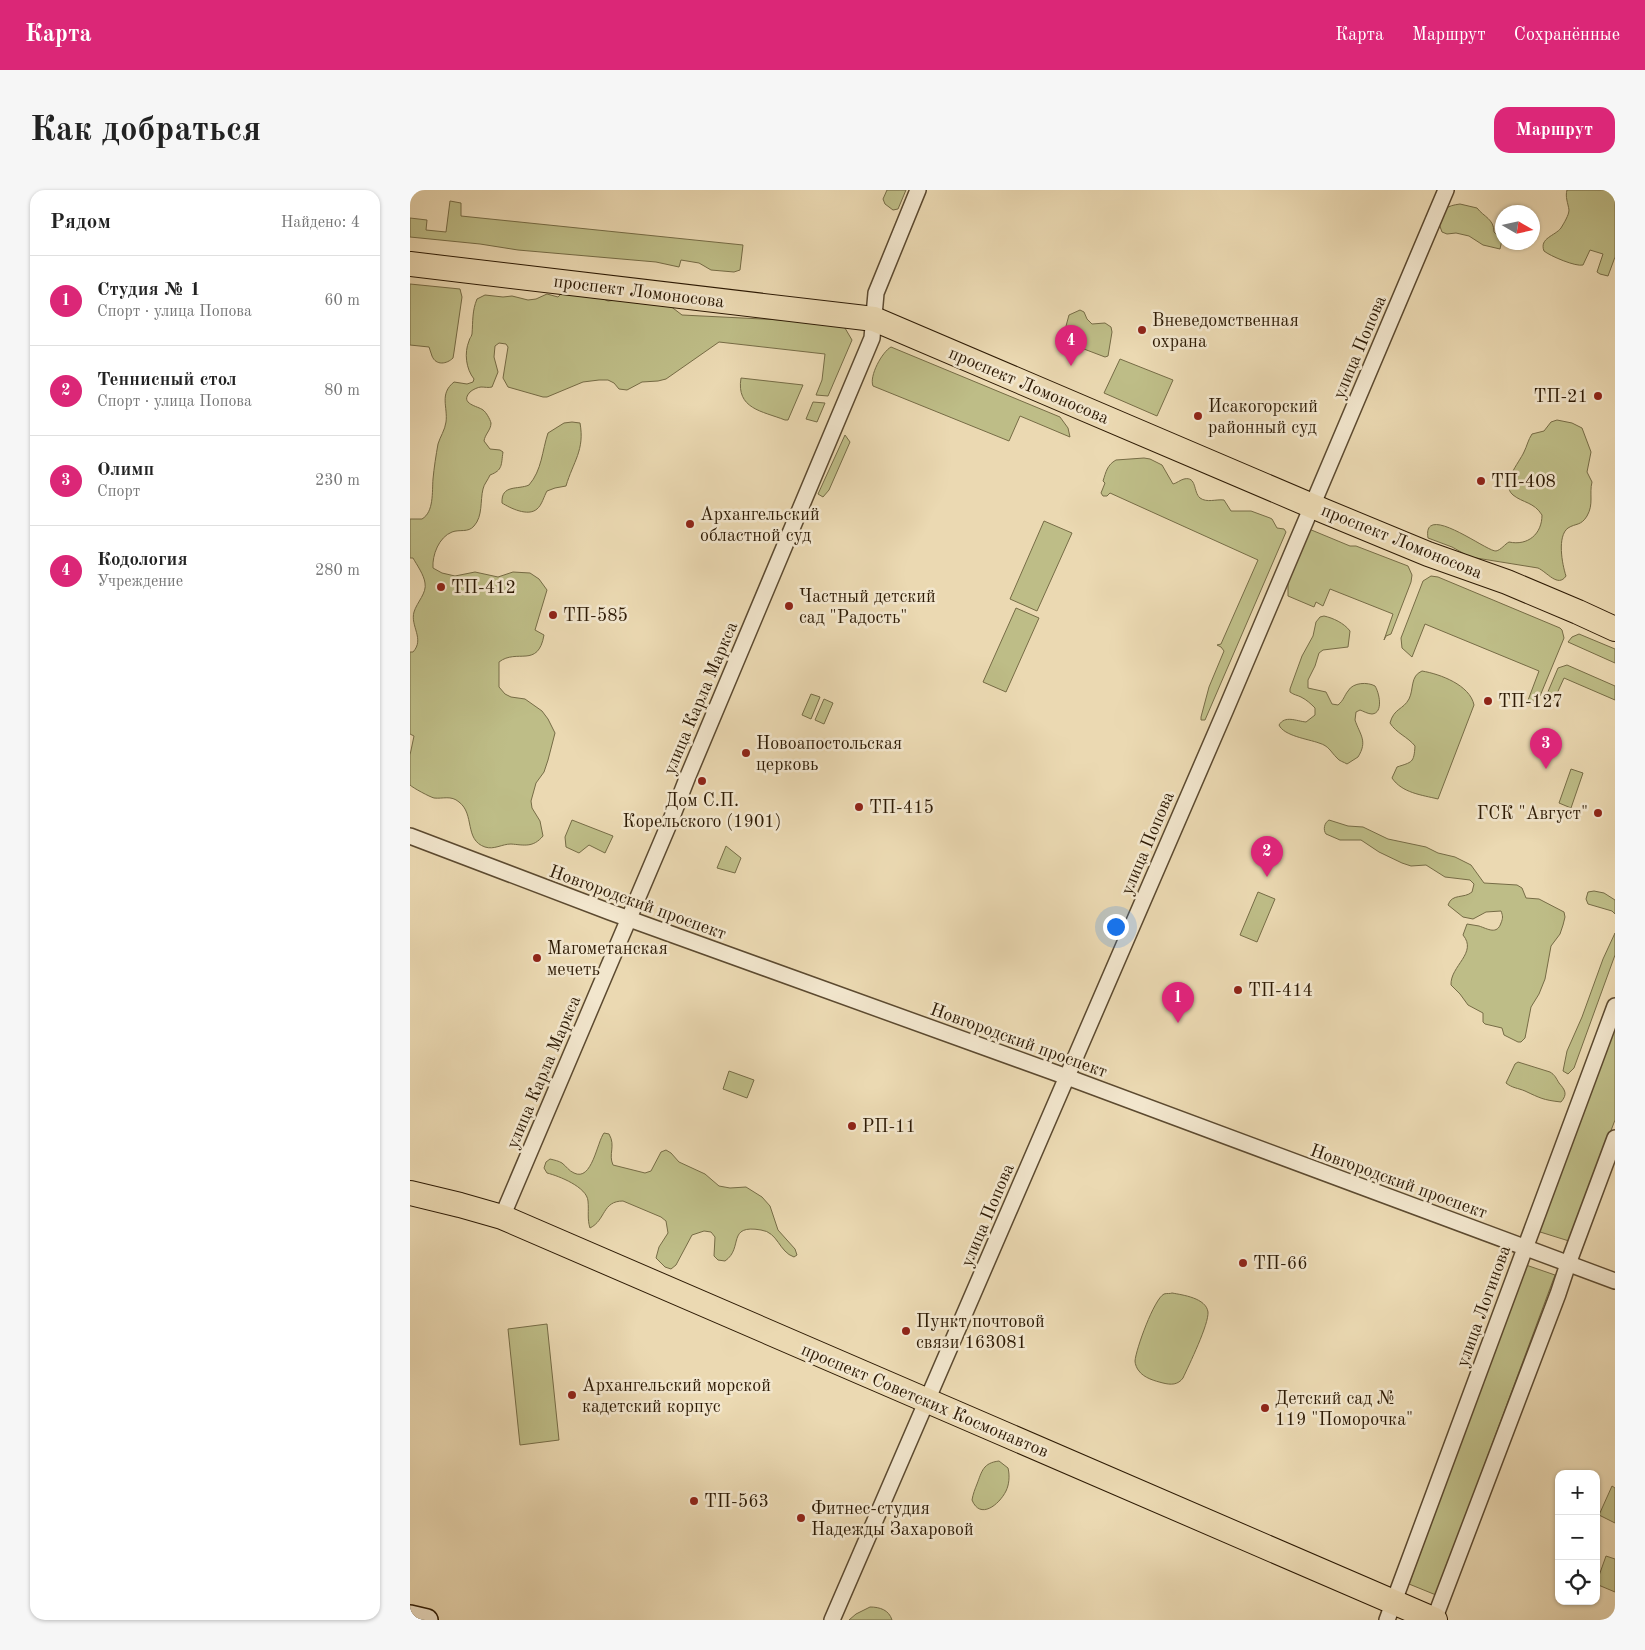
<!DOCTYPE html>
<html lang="ru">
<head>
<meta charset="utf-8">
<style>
	body { margin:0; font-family:"Old Standard TT",serif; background:#f6f6f6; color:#222 }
	.controls { position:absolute; right:15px; bottom:15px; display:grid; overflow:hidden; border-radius:10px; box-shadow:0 1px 4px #0004 }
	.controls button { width:45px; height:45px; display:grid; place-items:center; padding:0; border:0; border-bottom:1px solid #e0e0e0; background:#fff; color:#222; font:25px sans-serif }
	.compass { position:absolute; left:1085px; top:15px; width:45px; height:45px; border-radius:50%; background:#fff; box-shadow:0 1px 4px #0004; rotate:99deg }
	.you { position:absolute; left:705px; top:736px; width:18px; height:18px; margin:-12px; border:4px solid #fff; border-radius:50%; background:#1a73e8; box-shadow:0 0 0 8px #1a73e833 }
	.badge { display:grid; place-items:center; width:32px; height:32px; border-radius:50%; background:#db2777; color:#fff; font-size:16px; font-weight:700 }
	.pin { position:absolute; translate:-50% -41px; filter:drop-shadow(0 1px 2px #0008) }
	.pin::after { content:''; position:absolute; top:26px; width:18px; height:15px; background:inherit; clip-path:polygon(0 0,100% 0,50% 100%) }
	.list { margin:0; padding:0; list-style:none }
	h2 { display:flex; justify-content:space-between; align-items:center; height:65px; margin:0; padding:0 20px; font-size:21px }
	h2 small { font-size:16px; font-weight:400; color:#767676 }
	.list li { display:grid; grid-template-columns:32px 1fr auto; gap:15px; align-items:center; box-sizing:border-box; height:90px; padding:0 20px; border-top:1px solid #e0e0e0 }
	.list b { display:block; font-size:19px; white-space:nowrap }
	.list p { margin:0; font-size:16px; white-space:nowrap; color:#767676 }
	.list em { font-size:16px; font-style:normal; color:#767676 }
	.icon { flex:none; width:28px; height:28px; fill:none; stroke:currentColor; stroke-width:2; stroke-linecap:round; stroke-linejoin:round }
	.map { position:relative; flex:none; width:1205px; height:1430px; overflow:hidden; border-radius:15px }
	header { display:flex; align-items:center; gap:30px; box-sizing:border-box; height:70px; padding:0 25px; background:#db2777; color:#fff }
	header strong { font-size:24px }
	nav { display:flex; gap:28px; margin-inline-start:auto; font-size:18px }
	.intro { display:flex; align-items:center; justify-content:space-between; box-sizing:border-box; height:120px; padding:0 30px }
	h1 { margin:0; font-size:35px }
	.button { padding:12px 22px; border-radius:15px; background:#db2777; color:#fff; font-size:18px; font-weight:700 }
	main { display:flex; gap:30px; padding:0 30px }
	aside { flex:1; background:#fff; border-radius:15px; box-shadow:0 1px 4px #0004 }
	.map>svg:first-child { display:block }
	.green { fill:#bebd87; stroke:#766c46 }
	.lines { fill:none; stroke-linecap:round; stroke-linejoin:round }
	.street-casing { stroke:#5c4a30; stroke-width:18 }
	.secondary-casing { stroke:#2d1a04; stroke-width:24 }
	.primary-casing { stroke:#2d1a04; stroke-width:26 }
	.street { stroke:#f2e6cd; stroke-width:15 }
	.secondary { stroke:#f2e6cd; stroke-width:21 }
	.primary { stroke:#ebd9b2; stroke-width:24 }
	.poi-dot { fill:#8f2418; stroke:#f2e6cd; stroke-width:2 }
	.labels { text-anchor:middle; stroke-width:5; stroke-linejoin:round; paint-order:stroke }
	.street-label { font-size:18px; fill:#2d1a04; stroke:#f2e6cd }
	.poi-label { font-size:18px; fill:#2d1a04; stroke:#f2e6cd; text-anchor:start }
</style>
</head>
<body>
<header>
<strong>Карта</strong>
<nav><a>Карта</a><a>Маршрут</a><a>Сохранённые</a></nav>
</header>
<div class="intro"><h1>Как добраться</h1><a class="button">Маршрут</a></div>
<main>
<aside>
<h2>Рядом<small>Найдено: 4</small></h2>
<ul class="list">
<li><span class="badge">1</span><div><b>Студия № 1</b><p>Спорт · улица Попова</p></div><em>60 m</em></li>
<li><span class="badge">2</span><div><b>Теннисный стол</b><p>Спорт · улица Попова</p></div><em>80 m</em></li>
<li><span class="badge">3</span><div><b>Олимп</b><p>Спорт</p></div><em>230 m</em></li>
<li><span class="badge">4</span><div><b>Кодология</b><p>Учреждение</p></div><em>280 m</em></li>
</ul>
</aside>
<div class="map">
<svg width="1205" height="1430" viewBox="0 0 1205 1430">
	<rect width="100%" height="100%" fill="#ebd9b2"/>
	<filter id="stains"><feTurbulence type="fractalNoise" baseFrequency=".004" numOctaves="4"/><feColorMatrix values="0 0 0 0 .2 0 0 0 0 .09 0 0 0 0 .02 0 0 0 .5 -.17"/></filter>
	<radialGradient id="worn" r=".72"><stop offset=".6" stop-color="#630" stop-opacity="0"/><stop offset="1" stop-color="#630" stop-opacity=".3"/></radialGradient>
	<!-- green -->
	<g class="green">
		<polygon points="477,0 496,0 488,19 483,20 475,14 473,9"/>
		<path d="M1157 0H1205V67L1198 86 1190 84 1187 82 1193 64 1180 60 1173 75C1166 77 1140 66 1134 61 1129 48 1145 46 1151 38 1154 33 1159 25 1159 20 1158 13 1155 7 1157 0Z"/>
		<polygon points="40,11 51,13 51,26 333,55 330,80 324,82 301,80 289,73 271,70 269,77 246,72 108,60 70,54 0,47 0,28 17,30 16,40 36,42"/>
		<path d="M1050 14 1067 18C1074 27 1084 29 1084 42L1092 50 1090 59 1073 55 1059 46 1046 43 1037 44 1032 42 1028 31C1035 18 1036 16 1050 14Z"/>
		<path d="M0 94 50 99 52 107 44 162 43 168C37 174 26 176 22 166 21 163 20 160 19 157L0 155Z"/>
		<path d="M153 102 187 106 198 111 206 110 259 115 272 125 432 133 442 150 418 206 406 205 412 190 415 164 309 152 256 189 248 191 232 192 217 200 209 199 204 193 198 190H189L173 192 137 207H133L98 197 93 188 98 157 96 154 89 153 85 156 84 167 88 182 82 197C78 198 75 197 71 197 68 197 62 200 60 202 49 214 68 216 73 220 76 222 80 229 81 233 81 240 75 244 74 251L80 259 90 260 93 262C91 275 93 280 80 285 78 290 74 294 73 299 70 311 73 326 64 336 58 343 50 339 42 342 29 347 22 365 23 378L32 383 45 386 65 382 88 387 103 382 120 383 129 389 137 400 125 440 134 445C128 479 107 458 89 472V497L95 504 101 507 115 509 132 521 138 529 145 543 138 570 134 582 126 593 121 611 122 618 130 631 133 646C123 658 114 655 101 654 92 654 84 660 75 657 54 650 65 624 49 612 41 605 33 609 24 608 20 607 3 598 0 595V565L4 546 0 544V462H3C15 449 0 436 4 422 7 412 17 403 15 393 14 385 7 375 3 368H0V329H12C24 322 22 302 23 289 24 278 26 265 28 254 30 247 35 240 36 232 38 217 29 204 44 192L57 194 63 192 64 189C56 179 54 163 59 151 60 147 61 148 62 144 63 131 62 121 67 109L75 105 93 107 102 106 118 110 126 109 137 104 148 107Z"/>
		<polygon points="670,120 674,122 677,129 682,134 695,133 701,137 702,142 698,166 695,167 666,156 656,136 659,125"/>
		<path d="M481 157 650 227 658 238 660 247 610 226 599 251 463 196C459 186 472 162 481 157Z"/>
		<polygon points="710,169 763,190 747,226 694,203"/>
		<path d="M331 188 393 195 378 230H375C352 221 326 219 331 188Z"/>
		<polygon points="403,212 415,213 407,232 396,229"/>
		<path d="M1147 230 1162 233 1172 238 1181 262 1177 282 1182 292C1179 304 1184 314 1177 326 1171 336 1166 333 1158 338 1147 346 1152 374 1156 386 1148 398 1137 382 1128 378L1060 367 1042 357 1018 348C1012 311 1077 362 1086 361 1091 360 1095 354 1099 352 1118 356 1132 344 1132 325 1124 312 1113 313 1103 305 1090 294 1109 273 1114 262 1117 256 1118 250 1122 244L1134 241 1141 232Z"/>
		<path d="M162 232 170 233C175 260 163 272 156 296L145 298 137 301C134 306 132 315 127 319 118 327 100 318 92 313 91 294 108 300 119 295 132 280 132 261 138 243L154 233Z"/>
		<polygon points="435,245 440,252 419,300 413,307 408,304"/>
		<path d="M734 268 740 269 752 275 763 294C767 293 770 290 774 289 787 286 783 302 790 308 797 313 806 309 814 310L821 321H841L860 328 862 329 867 338 874 339 876 342 795 530H791V527L799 497 814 461 811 457 807 455 811 454 848 370 700 303 697 306H693L691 303 695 293 693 291C696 282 697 275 706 270Z"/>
		<polygon points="634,331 662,343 627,421 600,409"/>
		<polygon points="899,339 940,356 946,356 998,376 1002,385 1001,392 981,444 976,446 974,450 983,424 920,399 913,416 906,412 904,417 878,406 878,391"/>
		<polygon points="1021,386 1028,387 1150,438 1152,440 1154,448 1130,506 1126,510 1117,513 1129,481 1015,434 1002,467 992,458 991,448 1013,391"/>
		<polygon points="606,418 629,428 596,502 573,492"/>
		<path d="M914 426C923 428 934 433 940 441L938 457 913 460 909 463 905 476 898 490V498L916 502 922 514 928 515C934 510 934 506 938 501 943 492 958 492 965 496 969 502 974 523 962 524 958 524 953 521 950 520L946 522 945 530C950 545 958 551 948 567L937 574C934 572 929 571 927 568 920 561 919 556 909 553 898 549 874 546 869 535 875 525 886 531 896 532L905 525V518C901 514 897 510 891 507 887 505 884 505 880 502V499L892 466 903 446 906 432 910 427Z"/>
		<polygon points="1169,444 1205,459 1205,473 1158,452 1162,447"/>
		<polygon points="1157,475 1205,496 1205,510 1154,488 1144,510 1142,511 1136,508 1137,504 1148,478"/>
		<path d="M1012 481C1030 484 1060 495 1064 515L1028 609C1012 605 992 603 982 588L987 577C1002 572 1004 573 1005 556 998 547 986 543 980 533 984 518 993 520 999 509 1004 499 1000 486 1012 481Z"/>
		<polygon points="401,504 410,507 401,529 392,525"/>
		<polygon points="414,509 423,513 414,534 405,530"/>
		<polygon points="1161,579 1173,583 1161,618 1149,613"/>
		<polygon points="162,630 203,646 195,663 179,655 169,663 156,657 155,647"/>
		<path d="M919 630 938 636 953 637 978 649 1016 657 1028 663 1045 667 1061 675 1074 693 1107 695 1112 698 1116 708 1129 709 1154 722 1155 727 1153 735 1150 744 1141 756 1135 789 1129 804 1121 817 1115 848 1111 852H1108L1094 845 1092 838 1075 834 1073 832V823L1058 815 1050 804 1041 795C1040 776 1068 763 1053 745L1057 734C1061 735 1065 735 1069 736 1078 739 1087 745 1091 733 1093 728 1093 726 1091 721L1076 722 1063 729 1053 727 1038 715C1042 703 1054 709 1062 702L1064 694 1060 690 1035 687 1016 675 1001 676 992 673 969 662 951 650H930L916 644C913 640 914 633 919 630Z"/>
		<polygon points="316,656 331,668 325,683 307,678"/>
		<polygon points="1184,701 1194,703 1205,710 1205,724 1202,721 1178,714 1176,709 1178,702"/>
		<polygon points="848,702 865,709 847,752 830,745"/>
		<polygon points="1205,743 1205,765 1164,878 1158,884 1153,881 1157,861 1172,827 1193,769"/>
		<polygon points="1205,832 1205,930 1159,1051 1127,1041"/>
		<path d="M1108 872 1140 882C1145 885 1146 888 1149 893 1155 900 1158 904 1151 912 1133 910 1130 908 1115 901 1108 898 1102 898 1096 893L1105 874Z"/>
		<polygon points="319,881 344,890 337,908 313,899"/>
		<path d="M194 943 199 944C206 956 198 964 203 975L235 983 241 981 251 962 256 960 261 963 269 972 295 984 309 996 320 998 336 997 352 1007 360 1016 368 1040 385 1059 387 1065 384 1067C369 1062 368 1042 351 1040 316 1034 334 1058 315 1071L308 1070 304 1066 305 1047 301 1042 294 1041 282 1045 266 1075 261 1079 255 1077 246 1068 249 1057 258 1043 256 1031 251 1027 213 1011C192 1011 196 1030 180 1038 177 1029 179 1021 178 1011 177 997 149 986 137 983L134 978 136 972 140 969C144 970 149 971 152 973 156 976 159 981 164 983 182 992 187 952 194 943Z"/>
		<polygon points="1116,1075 1145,1085 1026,1405 999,1394"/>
		<path d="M762 1103C773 1105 796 1108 798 1122 799 1134 779 1175 773 1188 768 1195 761 1195 753 1193 745 1191 734 1188 729 1181 727 1179 725 1174 725 1171 726 1159 744 1109 754 1104 757 1103 760 1104 762 1103Z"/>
		<polygon points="137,1134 149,1250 110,1255 98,1139"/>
		<path d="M589 1271 598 1278C600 1286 599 1295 596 1301 589 1315 570 1330 562 1310 563 1304 565 1299 567 1294 572 1281 573 1273 589 1271Z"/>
		<polygon points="1202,1296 1205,1298 1205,1333 1189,1325"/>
		<polygon points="1196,1366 1205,1369 1205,1402 1186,1394"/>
		<path d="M460 1417C470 1417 479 1420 482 1430H439L446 1424Z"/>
	</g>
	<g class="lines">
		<!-- street casing -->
		<g class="street-casing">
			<g id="street">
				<polyline points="0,646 200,722 657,887 1205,1091"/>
				<polyline points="92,1027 262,627 278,586 462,148 466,103 508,0"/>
				<polyline points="422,1430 816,519 1036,0"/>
				<polyline points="977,1430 1205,816"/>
				<polyline points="1024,1430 1148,1104 1158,1074 1205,948"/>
			</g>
		</g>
		<!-- secondary casing -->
		<g class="secondary-casing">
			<polyline id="secondary" points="0,1426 17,1430"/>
		</g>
		<!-- primary casing -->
		<g class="primary-casing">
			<g id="primary">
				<polyline points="0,74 464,129 914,321 1018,364 1097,392 1168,422 1205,439"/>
				<polyline points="0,1003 50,1015 92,1027 1025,1430"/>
			</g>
		</g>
		<!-- street -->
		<use href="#street" class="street"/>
		<!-- secondary -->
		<use href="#secondary" class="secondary"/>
		<!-- primary -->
		<use href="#primary" class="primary"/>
	</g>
	<!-- markers -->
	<g class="poi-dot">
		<circle cx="732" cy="140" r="5"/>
		<circle cx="1188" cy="206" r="5"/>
		<circle cx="788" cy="226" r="5"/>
		<circle cx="1071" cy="291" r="5"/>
		<circle cx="280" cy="334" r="5"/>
		<circle cx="31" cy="397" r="5"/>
		<circle cx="379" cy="416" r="5"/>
		<circle cx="143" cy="425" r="5"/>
		<circle cx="1078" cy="511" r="5"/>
		<circle cx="336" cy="563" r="5"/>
		<circle cx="292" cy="591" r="5"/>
		<circle cx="449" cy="617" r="5"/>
		<circle cx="1188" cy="623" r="5"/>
		<circle cx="127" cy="768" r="5"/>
		<circle cx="828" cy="800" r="5"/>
		<circle cx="442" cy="936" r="5"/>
		<circle cx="833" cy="1073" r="5"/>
		<circle cx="496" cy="1141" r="5"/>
		<circle cx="162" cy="1205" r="5"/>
		<circle cx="855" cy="1218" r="5"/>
		<circle cx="284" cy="1311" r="5"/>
		<circle cx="391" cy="1328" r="5"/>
	</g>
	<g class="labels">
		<!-- street labels -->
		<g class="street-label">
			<text transform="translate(229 101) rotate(7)" y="6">проспект Ломоносова</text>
			<text transform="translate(949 157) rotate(-67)" y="6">улица Попова</text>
			<text transform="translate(619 195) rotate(23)" y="6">проспект Ломоносова</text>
			<text transform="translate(992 351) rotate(22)" y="6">проспект Ломоносова</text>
			<text transform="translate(290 508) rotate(-67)" y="6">улица Карла Маркса</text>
			<text transform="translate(737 653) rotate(-67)" y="6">улица Попова</text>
			<text transform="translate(228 712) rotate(20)" y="6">Новгородский проспект</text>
			<text transform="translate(609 850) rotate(20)" y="6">Новгородский проспект</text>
			<text transform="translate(133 882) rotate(-67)" y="6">улица Карла Маркса</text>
			<text transform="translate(989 991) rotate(20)" y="6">Новгородский проспект</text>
			<text transform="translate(577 1025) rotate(-67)" y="6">улица Попова</text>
			<text transform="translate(1073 1116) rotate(-70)" y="6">улица Логинова</text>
			<text transform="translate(515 1210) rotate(23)" y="6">проспект Советских Космонавтов</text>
		</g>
		<!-- poi labels -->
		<g class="poi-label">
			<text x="742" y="136">Вневедомственная<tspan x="742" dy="21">охрана</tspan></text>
			<text x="1178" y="212" text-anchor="end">ТП-21</text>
			<text x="798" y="222">Исакогорский<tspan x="798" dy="21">районный суд</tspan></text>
			<text x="1081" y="297">ТП-408</text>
			<text x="290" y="330">Архангельский<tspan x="290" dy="21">областной суд</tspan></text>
			<text x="41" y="403">ТП-412</text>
			<text x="389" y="412">Частный детский<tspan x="389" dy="21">сад "Радость"</tspan></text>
			<text x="153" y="431">ТП-585</text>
			<text x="1088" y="517">ТП-127</text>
			<text x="346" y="559">Новоапостольская<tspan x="346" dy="21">церковь</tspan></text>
			<text x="292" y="616" text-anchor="middle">Дом С.П.<tspan x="292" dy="21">Корельского (1901)</tspan></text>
			<text x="459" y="623">ТП-415</text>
			<text x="1178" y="629" text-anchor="end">ГСК "Август"</text>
			<text x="137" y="764">Магометанская<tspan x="137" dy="21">мечеть</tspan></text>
			<text x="838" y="806">ТП-414</text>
			<text x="452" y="942">РП-11</text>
			<text x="843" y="1079">ТП-66</text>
			<text x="506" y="1137">Пункт почтовой<tspan x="506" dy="21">связи 163081</tspan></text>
			<text x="172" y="1201">Архангельский морской<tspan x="172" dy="21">кадетский корпус</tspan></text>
			<text x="865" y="1214">Детский сад №<tspan x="865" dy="21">119 "Поморочка"</tspan></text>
			<text x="294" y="1317">ТП-563</text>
			<text x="401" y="1324">Фитнес-студия<tspan x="401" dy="21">Надежды Захаровой</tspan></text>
		</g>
	</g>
	<rect width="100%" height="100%" filter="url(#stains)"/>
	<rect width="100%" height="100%" fill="url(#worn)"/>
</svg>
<div class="controls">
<button>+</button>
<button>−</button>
<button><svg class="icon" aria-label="locate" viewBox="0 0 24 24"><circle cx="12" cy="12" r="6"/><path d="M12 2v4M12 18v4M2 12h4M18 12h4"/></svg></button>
</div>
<svg class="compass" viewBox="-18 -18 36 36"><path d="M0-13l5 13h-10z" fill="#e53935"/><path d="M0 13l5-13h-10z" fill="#767676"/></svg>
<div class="you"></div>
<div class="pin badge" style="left:768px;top:833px">1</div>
<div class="pin badge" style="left:857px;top:687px">2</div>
<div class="pin badge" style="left:1136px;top:579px">3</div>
<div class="pin badge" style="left:661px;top:176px">4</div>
</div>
</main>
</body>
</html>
